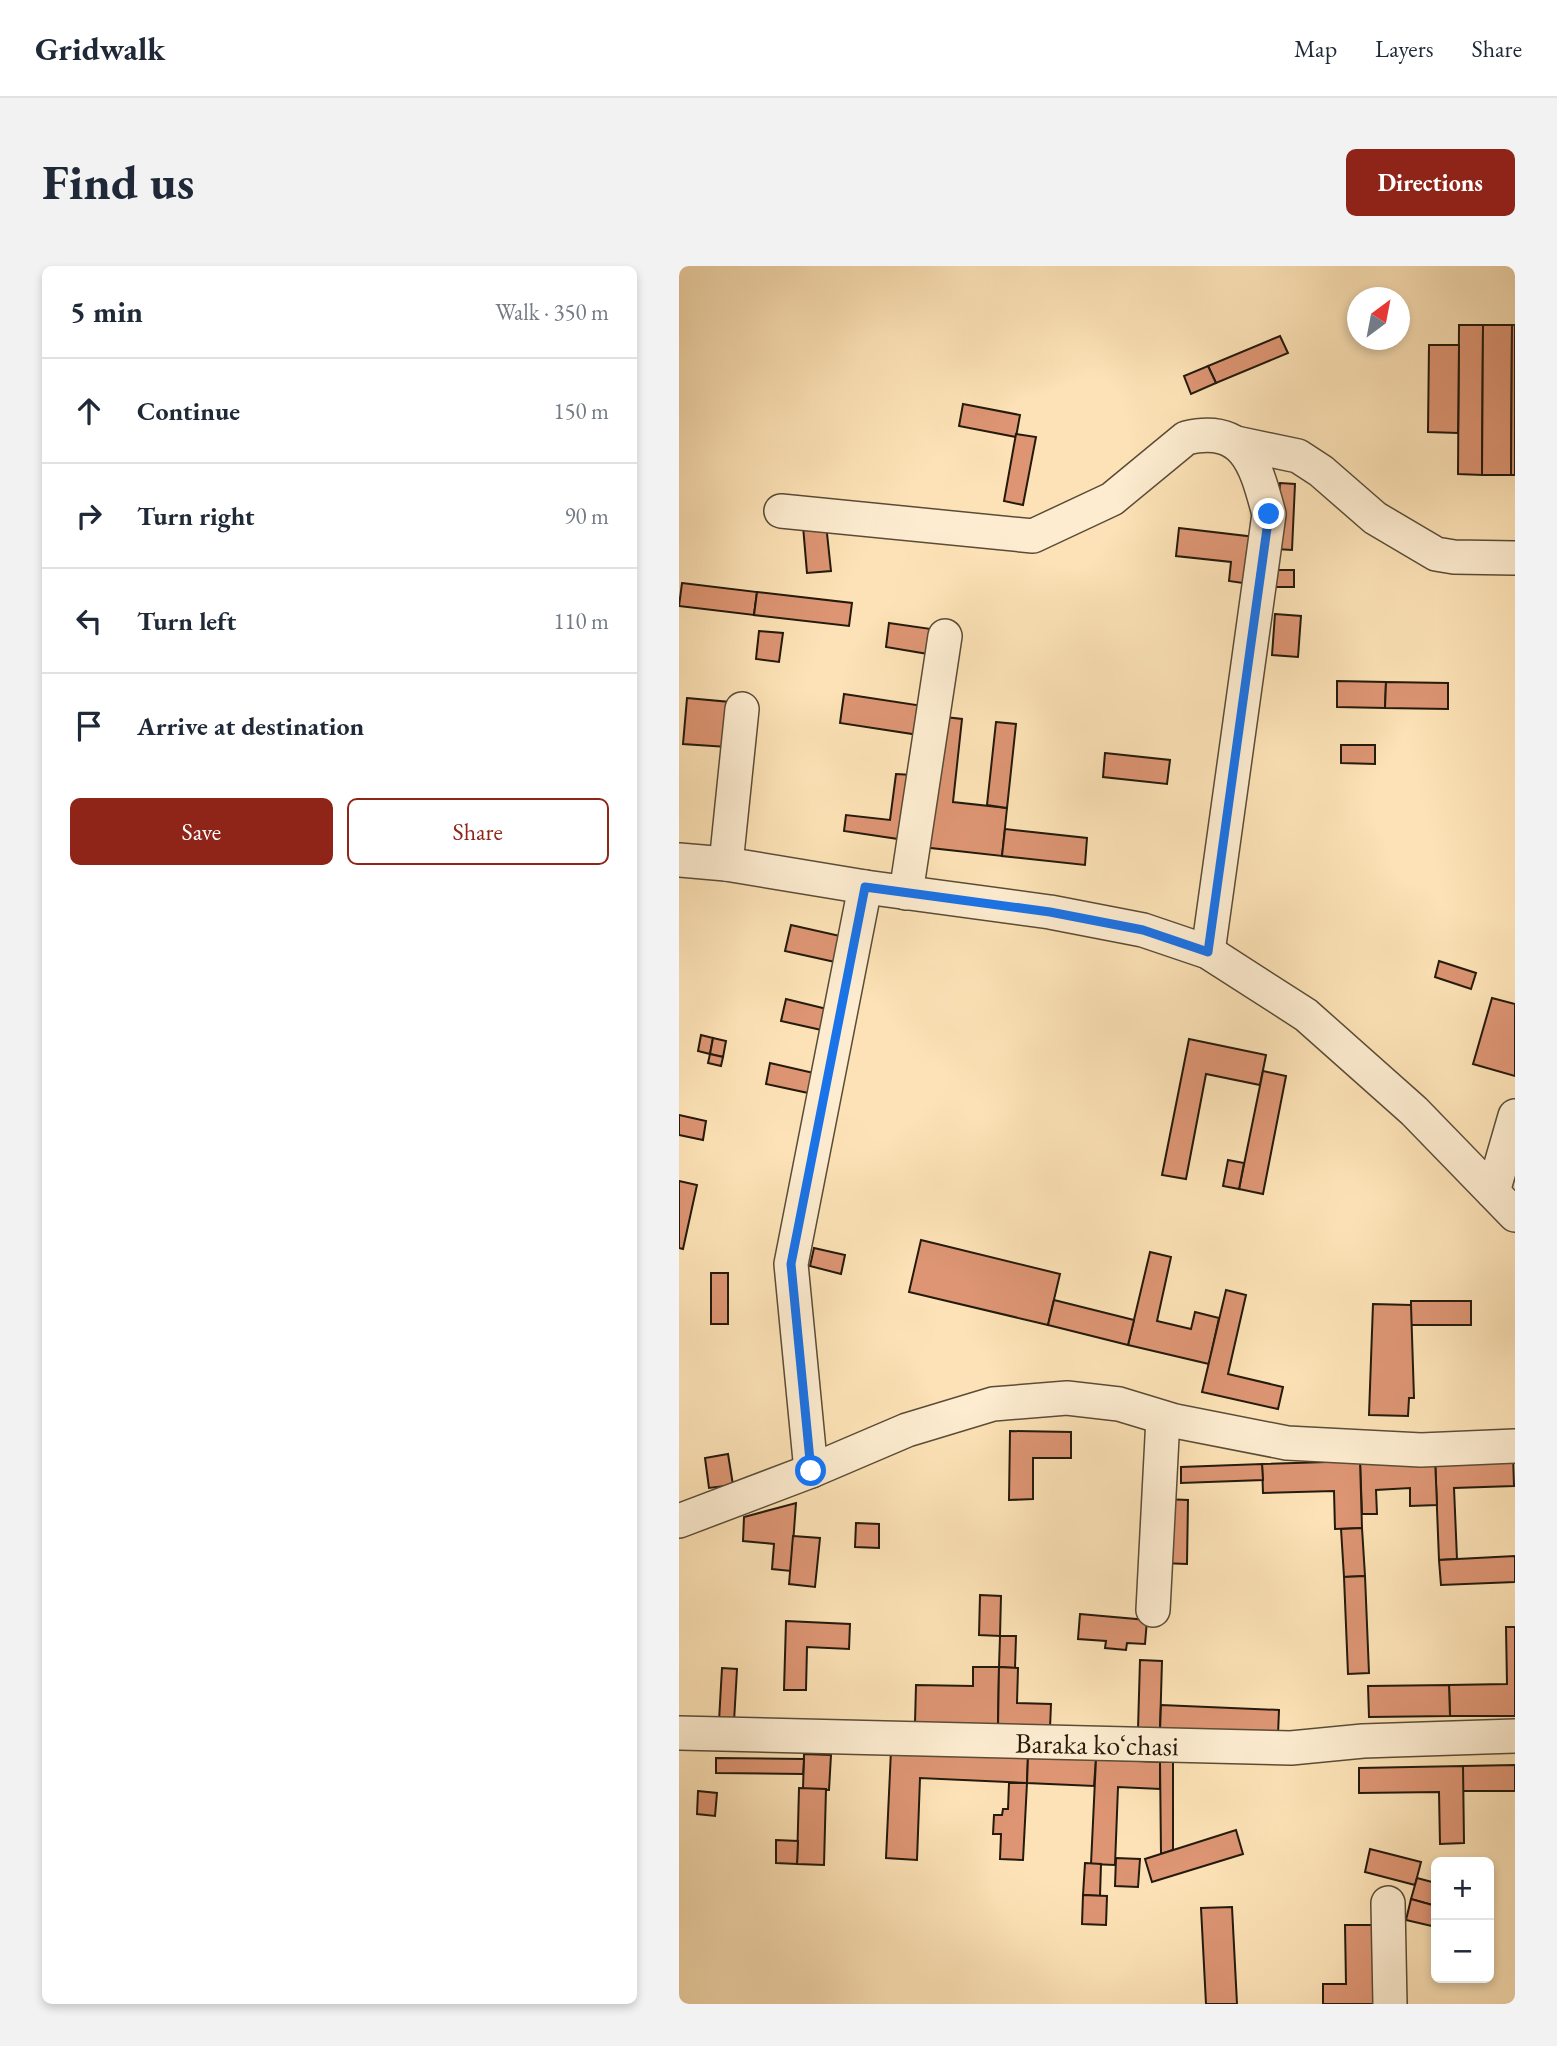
<!DOCTYPE html>
<html lang="en">
<head>
<meta charset="utf-8">
<style>
	body { margin:0; font-family:"EB Garamond",serif; background:#f2f2f3; color:#1f2937 }
	.controls { position:absolute; right:21px; bottom:21px; display:grid; overflow:hidden; border-radius:10px; box-shadow:0 4px 10px #0003 }
	.controls button { width:63px; height:63px; display:grid; place-items:center; padding:0; border:0; border-bottom:2px solid #e0e1e3; background:#fff; color:#1f2937; font:35px sans-serif }
	.compass { position:absolute; left:668px; top:21px; width:63px; height:63px; border-radius:50%; background:#fff; box-shadow:0 4px 10px #0003; rotate:32deg }
	.stop { position:absolute; width:21px; height:21px; margin:-16px; border:5px solid #1a73e8; border-radius:50%; background:#fff }
	.stop.end { background:#1a73e8; border-color:#fff; box-shadow:0 2px 7px #0008 }
	.list { margin:0; padding:0; list-style:none }
	h2 { display:flex; justify-content:space-between; align-items:center; height:91px; margin:0; padding:0 28px; font-size:30px }
	h2 small { font-size:23px; font-weight:400; color:#747a83 }
	.list li { display:grid; grid-template-columns:46px 1fr auto; gap:21px; align-items:center; box-sizing:border-box; height:105px; padding:0 28px; border-top:2px solid #e0e1e3 }
	.list b { display:block; font-size:26px; white-space:nowrap }
	.list em { font-size:23px; font-style:normal; color:#747a83 }
	.actions { display:flex; gap:14px; padding:21px 28px }
	.actions a { flex:1; padding:16px 0; border:2px solid #8f2418; border-radius:10px; text-align:center; font-size:24px; color:#8f2418 }
	.actions .main { background:#8f2418; color:#fff }
	.icon { flex:none; width:38px; height:38px; fill:none; stroke:currentColor; stroke-width:2; stroke-linecap:round; stroke-linejoin:round }
	.map { position:relative; flex:none; width:836px; height:1738px; overflow:hidden; border-radius:10px }
	header { display:flex; align-items:center; gap:42px; box-sizing:border-box; height:98px; padding:0 35px; background:#fff; border-bottom:2px solid #e0e1e3 }
	header strong { font-size:33px }
	nav { display:flex; gap:38px; margin-inline-start:auto; font-size:24px }
	.intro { display:flex; align-items:center; justify-content:space-between; box-sizing:border-box; height:168px; padding:0 42px }
	h1 { margin:0; font-size:49px }
	.button { padding:18px 32px; border-radius:10px; background:#8f2418; color:#fff; font-size:24px; font-weight:700 }
	main { display:flex; gap:42px; padding:0 42px }
	aside { flex:1; background:#fff; border-radius:10px; box-shadow:0 4px 10px #0003 }
	.map>svg:first-child { display:block }
	.building { fill:#dd9573; stroke:#241a0c; stroke-width:2 }
	.lines { fill:none; stroke-linecap:round; stroke-linejoin:round }
	.minor-casing { stroke:#5a4c36; stroke-width:36 }
	.minor { stroke:#fdecd0; stroke-width:33 }
	.route { stroke:#1a73e8; stroke-width:9 }
	.labels { text-anchor:middle; stroke-width:5; stroke-linejoin:round; paint-order:stroke }
	.street-label { font-size:28px; fill:#241a0c; stroke:#fdecd0 }
</style>
</head>
<body>
<header>
<strong>Gridwalk</strong>
<nav><a>Map</a><a>Layers</a><a>Share</a></nav>
</header>
<div class="intro"><h1>Find us</h1><a class="button">Directions</a></div>
<main>
<aside>
<h2>5 min<small>Walk · 350 m</small></h2>
<ul class="list">
<li><svg class="icon" aria-label="ahead" viewBox="0 0 24 24"><path d="M12 20V5M6 11l6-6 6 6"/></svg><div><b>Continue</b></div><em>150 m</em></li>
<li><svg class="icon" aria-label="right" viewBox="0 0 24 24"><path d="M7 20v-9h11M14 6l5 5-5 5"/></svg><div><b>Turn right</b></div><em>90 m</em></li>
<li><svg class="icon" aria-label="left" viewBox="0 0 24 24"><path d="M17 20v-9H6M10 6l-5 5 5 5"/></svg><div><b>Turn left</b></div><em>110 m</em></li>
<li><svg class="icon" aria-label="arrive" viewBox="0 0 24 24"><path d="M6 21V4h12l-3 4 3 4H6"/></svg><div><b>Arrive at destination</b></div></li>
</ul>
<div class="actions"><a class="main">Save</a><a>Share</a></div>
</aside>
<div class="map">
<svg width="836" height="1738" viewBox="0 0 836 1738">
	<rect width="100%" height="100%" fill="#fce2b6"/>
	<filter id="stains"><feTurbulence type="fractalNoise" baseFrequency=".00286" numOctaves="4"/><feColorMatrix values="0 0 0 0 .2 0 0 0 0 .09 0 0 0 0 .02 0 0 0 .5 -.17"/></filter>
	<radialGradient id="worn" r=".72"><stop offset=".6" stop-color="#630" stop-opacity="0"/><stop offset="1" stop-color="#630" stop-opacity=".3"/></radialGradient>
	<!-- building -->
	<g class="building">
		<polygon points="780,59 804,59 803,209 779,208"/>
		<polygon points="804,59 833,59 832,209 803,209"/>
		<polygon points="833,59 836,59 836,209 832,209"/>
		<polygon points="601,70 609,87 537,117 529,100"/>
		<polygon points="750,79 780,79 779,167 749,166"/>
		<polygon points="529,100 537,117 512,128 505,110"/>
		<polygon points="284,138 341,149 337,171 280,160"/>
		<polygon points="337,168 357,171 344,239 325,235"/>
		<polygon points="601,217 616,218 613,284 597,283"/>
		<polygon points="147,258 152,305 128,307 124,260"/>
		<polygon points="500,262 576,271 571,318 550,315 552,296 497,290"/>
		<rect x="597" y="304" width="18" height="17"/>
		<polygon points="3,317 78,326 75,349 0,340"/>
		<polygon points="78,326 173,337 170,360 75,349"/>
		<polygon points="596,348 622,350 619,391 593,389"/>
		<polygon points="210,357 252,363 249,388 207,381"/>
		<polygon points="80,365 104,367 100,396 77,393"/>
		<polygon points="658,415 707,416 706,442 658,441"/>
		<polygon points="707,416 769,417 769,443 706,442"/>
		<polygon points="165,428 244,440 240,469 161,457"/>
		<polygon points="8,432 51,436 48,481 4,478"/>
		<polygon points="257,450 283,453 274,536 328,542 323,590 243,581"/>
		<polygon points="317,456 337,458 328,542 308,539"/>
		<polygon points="662,479 696,479 696,498 662,497"/>
		<polygon points="426,487 491,494 488,518 424,511"/>
		<polygon points="217,508 233,509 226,574 165,565 167,549 211,554"/>
		<polygon points="326,563 408,572 406,599 323,590"/>
		<polygon points="112,659 161,670 156,696 106,685"/>
		<polygon points="760,695 797,707 792,723 756,711"/>
		<polygon points="813,732 836,738 836,810 794,798"/>
		<polygon points="107,733 152,744 147,765 102,755"/>
		<polygon points="22,769 34,772 31,788 19,785"/>
		<polygon points="34,772 47,775 44,791 31,788"/>
		<polygon points="510,773 587,789 581,819 527,808 507,913 483,909"/>
		<polygon points="31,788 44,791 42,800 29,797"/>
		<polygon points="91,797 139,808 134,828 87,818"/>
		<polygon points="584,805 607,810 584,928 560,923"/>
		<polygon points="0,849 27,855 24,874 0,869"/>
		<polygon points="549,894 565,897 560,923 544,920"/>
		<polygon points="0,915 18,919 4,983 0,982"/>
		<polygon points="242,974 381,1008 369,1059 230,1026"/>
		<polygon points="135,982 166,989 162,1008 131,1000"/>
		<polygon points="471,986 492,991 478,1055 512,1063 516,1046 540,1052 530,1098 449,1079"/>
		<rect x="32" y="1007" width="17" height="51"/>
		<polygon points="547,1024 567,1029 549,1108 604,1121 599,1143 523,1126"/>
		<polygon points="375,1034 455,1054 449,1079 369,1059"/>
		<rect x="732" y="1035" width="60" height="24"/>
		<polygon points="694,1038 732,1039 735,1132 730,1132 729,1150 690,1149"/>
		<polygon points="331,1165 392,1166 392,1192 354,1192 354,1233 330,1234"/>
		<polygon points="49,1188 54,1219 30,1222 26,1192"/>
		<polygon points="834,1189 835,1220 775,1222 778,1293 760,1294 756,1192"/>
		<polygon points="756,1192 758,1239 731,1240 731,1222 697,1224 698,1248 683,1248 681,1195"/>
		<polygon points="681,1195 683,1262 656,1263 655,1225 584,1227 583,1198"/>
		<polygon points="583,1198 584,1214 502,1217 502,1201"/>
		<polygon points="484,1233 509,1234 508,1298 483,1297"/>
		<polygon points="117,1237 112,1305 93,1303 95,1278 64,1275 65,1251"/>
		<polygon points="177,1257 200,1258 200,1282 176,1281"/>
		<polygon points="683,1262 686,1310 665,1311 662,1263"/>
		<polygon points="114,1270 141,1272 136,1321 110,1318"/>
		<polygon points="836,1290 836,1316 762,1319 760,1294"/>
		<polygon points="686,1310 690,1407 669,1408 665,1311"/>
		<polygon points="301,1329 322,1330 321,1370 300,1369"/>
		<polygon points="401,1348 468,1354 466,1378 448,1377 447,1384 426,1382 427,1375 399,1373"/>
		<polygon points="107,1355 171,1358 170,1383 128,1381 127,1424 105,1424"/>
		<polygon points="827,1361 836,1361 836,1450 771,1450 770,1419 828,1418"/>
		<polygon points="321,1370 337,1370 336,1402 320,1401"/>
		<polygon points="461,1394 483,1395 481,1464 459,1463"/>
		<polygon points="294,1401 320,1401 319,1460 236,1457 237,1419 294,1420"/>
		<polygon points="320,1401 339,1402 338,1437 372,1438 371,1462 319,1460"/>
		<polygon points="43,1402 58,1403 55,1456 40,1455"/>
		<polygon points="770,1419 771,1450 690,1451 689,1420"/>
		<polygon points="482,1439 600,1444 599,1469 481,1464"/>
		<polygon points="212,1484 349,1490 348,1517 241,1512 238,1594 207,1592"/>
		<polygon points="125,1488 152,1489 150,1524 124,1523"/>
		<polygon points="349,1490 417,1493 415,1520 348,1517"/>
		<polygon points="37,1492 125,1493 124,1508 37,1507"/>
		<polygon points="417,1493 481,1496 481,1523 439,1521 436,1599 412,1598"/>
		<polygon points="481,1496 494,1496 494,1584 482,1588"/>
		<polygon points="836,1499 836,1525 784,1525 784,1500"/>
		<polygon points="784,1500 785,1577 761,1578 760,1526 680,1527 680,1502"/>
		<polygon points="330,1517 348,1517 344,1594 321,1593 322,1568 314,1568 315,1549 323,1549 324,1543 329,1543"/>
		<polygon points="120,1522 147,1523 145,1599 118,1598"/>
		<polygon points="19,1525 38,1527 36,1550 18,1548"/>
		<polygon points="557,1564 564,1588 473,1616 466,1593"/>
		<polygon points="97,1574 119,1575 118,1598 97,1597"/>
		<polygon points="691,1583 742,1596 736,1619 686,1606"/>
		<polygon points="437,1592 461,1593 459,1621 436,1620"/>
		<polygon points="406,1597 422,1598 421,1630 404,1629"/>
		<polygon points="738,1612 757,1617 757,1640 732,1633"/>
		<polygon points="404,1629 428,1630 427,1659 403,1658"/>
		<polygon points="732,1633 757,1640 757,1661 727,1654"/>
		<polygon points="553,1641 558,1738 527,1738 522,1642"/>
		<polygon points="666,1659 695,1659 695,1738 644,1738 644,1718 667,1718"/>
	</g>
	<g class="lines">
		<!-- minor casing -->
		<g class="minor-casing">
			<g id="minor">
				<polyline points="557,177 619,190 642,205 696,252 757,288 775,291 836,292"/>
				<path d="M102 245 354 270 433 233 507 172C568 158 577 201 590 248L529 686"/>
				<polyline points="0,594 47,598 186,621 371,646 464,664 529,686 627,749 735,845 836,949"/>
				<polyline points="47,598 63,443"/>
				<polyline points="227,627 266,370"/>
				<polyline points="814,926 836,850"/>
				<polyline points="132,1205 112,998 186,621"/>
				<polyline points="0,1255 132,1205 228,1164 314,1138 388,1132 440,1138 496,1155 608,1177 742,1184 836,1180"/>
				<polyline points="474,1344 484,1152"/>
				<polyline points="0,1467 612,1482 684,1475 836,1470"/>
				<polyline points="709,1637 711,1738"/>
			</g>
		</g>
		<!-- minor -->
		<use href="#minor" class="minor"/>
	</g>
	<g class="lines">
		<!-- route -->
		<polyline class="route" points="132,1205 112,998 186,621 371,646 464,664 529,686 590,248"/>
	</g>
	<g class="labels">
		<!-- street labels -->
		<g class="street-label">
			<text transform="translate(418 1478) rotate(1)" y="10">Baraka koʻchasi</text>
		</g>
	</g>
	<rect width="100%" height="100%" filter="url(#stains)"/>
	<rect width="100%" height="100%" fill="url(#worn)"/>
</svg>
<div class="controls">
<button>+</button>
<button>−</button>
</div>
<svg class="compass" viewBox="-18 -18 36 36"><path d="M0-13l5 13h-10z" fill="#e53935"/><path d="M0 13l5-13h-10z" fill="#747a83"/></svg>
<div class="stop" style="left:132px;top:1205px"></div>
<div class="stop end" style="left:590px;top:248px"></div>
</div>
</main>
</body>
</html>
